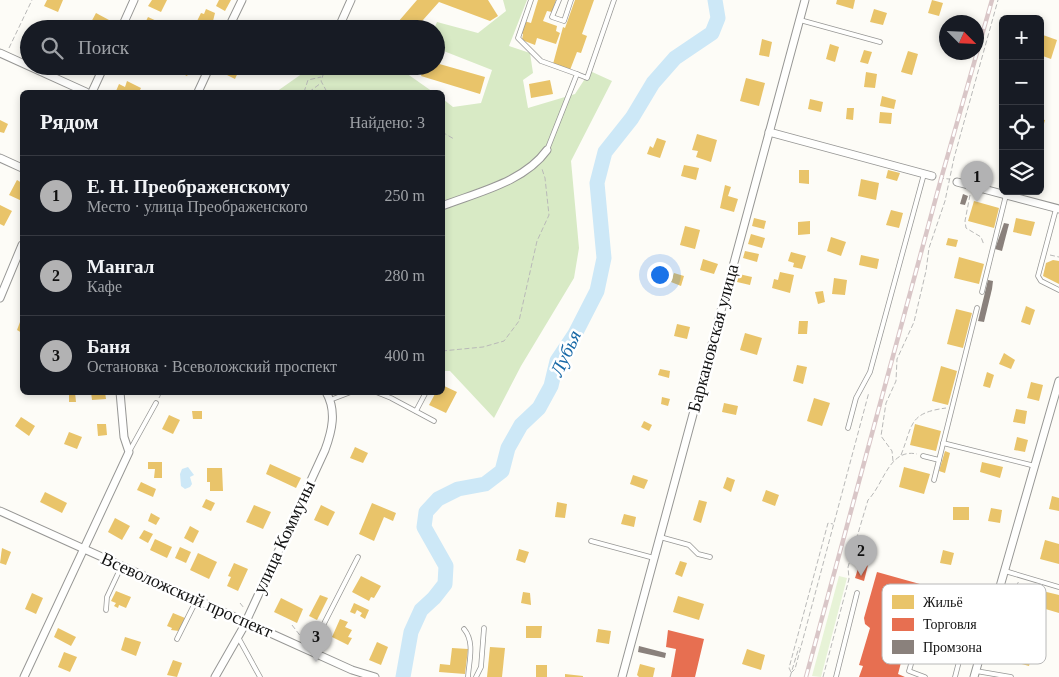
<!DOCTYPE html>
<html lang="ru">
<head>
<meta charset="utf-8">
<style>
	body { margin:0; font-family:"Times New Roman",serif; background:#242831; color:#f1f3f6 }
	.controls { position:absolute; right:15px; top:15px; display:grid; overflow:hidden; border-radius:8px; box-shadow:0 2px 8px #0003 }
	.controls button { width:45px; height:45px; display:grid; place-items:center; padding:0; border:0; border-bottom:1px solid #363941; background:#171b24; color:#f1f3f6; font:25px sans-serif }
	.compass { position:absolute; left:939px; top:15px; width:45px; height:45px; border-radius:50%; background:#171b24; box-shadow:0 2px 8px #0003; rotate:114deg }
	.you { position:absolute; left:659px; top:274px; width:18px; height:18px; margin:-12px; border:4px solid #fff; border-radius:50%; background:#1a73e8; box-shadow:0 0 0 8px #1a73e833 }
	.badge { display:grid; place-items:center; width:32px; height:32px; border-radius:50%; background:#b2b2b3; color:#111; font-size:16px; font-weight:700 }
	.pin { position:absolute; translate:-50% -41px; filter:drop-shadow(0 1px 2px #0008) }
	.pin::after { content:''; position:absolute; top:26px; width:18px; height:15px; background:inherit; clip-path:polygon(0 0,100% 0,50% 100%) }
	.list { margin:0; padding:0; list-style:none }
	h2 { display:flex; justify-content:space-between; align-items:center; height:65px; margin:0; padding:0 20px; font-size:21px }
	h2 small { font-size:16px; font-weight:400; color:#9ea1a6 }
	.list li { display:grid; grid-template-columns:32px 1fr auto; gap:15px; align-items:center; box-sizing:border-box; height:80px; padding:0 20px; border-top:1px solid #363941 }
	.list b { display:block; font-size:19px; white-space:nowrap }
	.list p { margin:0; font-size:16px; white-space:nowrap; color:#9ea1a6 }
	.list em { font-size:16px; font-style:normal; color:#9ea1a6 }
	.icon { flex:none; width:28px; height:28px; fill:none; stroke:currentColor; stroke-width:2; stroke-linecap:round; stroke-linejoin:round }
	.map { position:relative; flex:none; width:1059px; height:677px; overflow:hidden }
	.search { position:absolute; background:#171b24; box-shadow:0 2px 8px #0003; left:20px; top:20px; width:425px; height:55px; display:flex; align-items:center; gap:12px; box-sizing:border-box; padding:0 18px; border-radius:28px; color:#9ea1a6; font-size:19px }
	.panel { position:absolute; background:#171b24; box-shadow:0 2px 8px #0003; left:20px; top:90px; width:425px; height:305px; border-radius:8px }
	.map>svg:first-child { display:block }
	.green { fill:#e7f3d7 }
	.forest { fill:#d8eac5 }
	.water { fill:#cde8f7 }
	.homes { fill:#e9c46a }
	.shops { fill:#e76f51 }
	.industry { fill:#8a817c }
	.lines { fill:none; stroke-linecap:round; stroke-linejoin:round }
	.river { stroke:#cde8f7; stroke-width:15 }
	.lane-casing { stroke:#979795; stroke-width:5.5 }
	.street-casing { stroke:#979795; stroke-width:9 }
	.path { stroke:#b9b9b8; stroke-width:1; stroke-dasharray:5 2.5; stroke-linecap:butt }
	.lane { stroke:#fffffe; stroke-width:4 }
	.street { stroke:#fffffe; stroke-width:7 }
	.rail-casing { stroke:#d9c6c7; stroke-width:4.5 }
	.rail { stroke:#fff; stroke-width:2.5; stroke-dasharray:8; stroke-linecap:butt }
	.labels { text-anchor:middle; stroke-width:5; stroke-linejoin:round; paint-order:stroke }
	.street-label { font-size:18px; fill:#111; stroke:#fff }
	.water-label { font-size:19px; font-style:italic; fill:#1768a6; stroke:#fff }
	.key { fill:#fff; stroke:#b8b8b8; stroke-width:1 }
	.key-label { font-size:14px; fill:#111 }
</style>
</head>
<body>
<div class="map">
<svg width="1059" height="677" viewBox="0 0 1059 677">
	<rect width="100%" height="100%" fill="#fdfcf7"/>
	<!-- green -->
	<polygon class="green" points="839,576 847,578 821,677 812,676"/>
	<!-- forest -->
	<g class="forest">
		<polygon points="503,0 527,0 509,46 530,53 533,73 523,80 528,108 575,94 590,71 612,81 571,161 579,248 574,278 521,366 494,418 450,371 442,371 443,99 453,107 481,103 492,70 436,48 436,29 434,29 437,22 478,33 506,11"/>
		<polygon points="313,66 396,66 433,92 276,92"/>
	</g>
	<!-- water -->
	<polygon class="water" points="188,467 194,475 190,477 192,484 190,487 185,489 181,486 180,474 182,469"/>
	<!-- homes -->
	<g class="homes">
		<polygon points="47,0 63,0 58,12 44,6"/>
		<polygon points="152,0 167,0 161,12 148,6"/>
		<polygon points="219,0 231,0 225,11 216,6"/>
		<polygon points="417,0 488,0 498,16 490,21 439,2 415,29 392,29"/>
		<polygon points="538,0 556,0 552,12 547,11 543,21 557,26 556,31 560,33 556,44 537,38 535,45 522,40 523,34 520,33 524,21 531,23"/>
		<polygon points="575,0 594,0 582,34 587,36 581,53 577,52 570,70 553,64 563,27 565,28"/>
		<polygon points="837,0 855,0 853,9 836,4"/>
		<polygon points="932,0 943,3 939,16 928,13"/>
		<polygon points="206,9 215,13 211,29 195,25 201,13 204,14"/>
		<polygon points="874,9 887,13 883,25 870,22"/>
		<polygon points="96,13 109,20 104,29 89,26"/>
		<polygon points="148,17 174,29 142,29"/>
		<polygon points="1043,35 1057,40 1051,59 1040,55"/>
		<polygon points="762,39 772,42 769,57 759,55"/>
		<polygon points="830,44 839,47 835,62 826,59"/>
		<polygon points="864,50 872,52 868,64 860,62"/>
		<polygon points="908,51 918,54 912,75 901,72"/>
		<polygon points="436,63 485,77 480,94 421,76 424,66 436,66"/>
		<polygon points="174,66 192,66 187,76 173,69"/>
		<polygon points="226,66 241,66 235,79 223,73"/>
		<polygon points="866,72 877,74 875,88 864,87"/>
		<polygon points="746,78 765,83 759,106 740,101"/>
		<polygon points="550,80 553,94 531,98 529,84"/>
		<polygon points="127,81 141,88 139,92 116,91 119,84 125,87"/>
		<polygon points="882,96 896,100 894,109 880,106"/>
		<polygon points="810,99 823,102 821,112 808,109"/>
		<polygon points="847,108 854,108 853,120 846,119"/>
		<polygon points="880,112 892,113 891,124 879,123"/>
		<polygon points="1040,119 1045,120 1041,135 1040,135"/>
		<polygon points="0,120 8,124 4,133 0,132"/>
		<polygon points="697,134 717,140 711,162 696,157 698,151 692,150"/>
		<polygon points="657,138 666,141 660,158 647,154 650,146 653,148"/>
		<polygon points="684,165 699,168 696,180 681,176"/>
		<polygon points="799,170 809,170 809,184 799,183"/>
		<polygon points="888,170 900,173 897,181 886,178"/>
		<polygon points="861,179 879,183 876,200 858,196"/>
		<polygon points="17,180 22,183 22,201 9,195"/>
		<polygon points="725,185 731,187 728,196 738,199 734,212 720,208"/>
		<polygon points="974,201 999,208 994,228 968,221"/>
		<polygon points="0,205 12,211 4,226 0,224"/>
		<polygon points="891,210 903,213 899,228 886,225"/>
		<polygon points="754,218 766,221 764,229 752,226"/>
		<polygon points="1016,218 1035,222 1031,236 1013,232"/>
		<polygon points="810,221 810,234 798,235 798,222"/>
		<polygon points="685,226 700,230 695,249 680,245"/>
		<polygon points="751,234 765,238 762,248 748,244"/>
		<polygon points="831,237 846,242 841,256 827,251"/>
		<polygon points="948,238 958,240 956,247 946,245"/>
		<polygon points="745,251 759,254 757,262 743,258"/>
		<polygon points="791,252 806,256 802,269 793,267 794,263 788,261"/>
		<polygon points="861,255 879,259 877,269 859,265"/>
		<polygon points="959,257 984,264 979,284 954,278"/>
		<polygon points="703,259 718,264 714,274 700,270"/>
		<polygon points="1053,260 1059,261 1059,284 1043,276 1046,263"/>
		<polygon points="780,272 794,275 790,293 772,288 774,279 778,280"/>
		<polygon points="674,273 684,276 681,286 671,282"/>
		<polygon points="739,274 752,277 750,285 737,282"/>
		<polygon points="834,278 847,280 845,295 832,294"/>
		<polygon points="823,291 825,302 818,304 815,292"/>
		<polygon points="1026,306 1035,310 1030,325 1021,322"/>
		<polygon points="956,309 972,313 963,348 947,344"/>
		<polygon points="799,321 808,321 807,334 798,334"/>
		<polygon points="20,322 22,323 22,333 17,330"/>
		<polygon points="677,324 690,327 687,339 674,336"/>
		<polygon points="745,333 762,338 757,355 740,350"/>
		<polygon points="1004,353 1015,360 1011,369 999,364"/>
		<polygon points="797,365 807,367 803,384 793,381"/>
		<polygon points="941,366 957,371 948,405 932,401"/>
		<polygon points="660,369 670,371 669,378 658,375"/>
		<polygon points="987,372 994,375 990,388 983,386"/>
		<polygon points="1031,382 1043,385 1039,401 1027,398"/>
		<polygon points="442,385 457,392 446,413 429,405 436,392 442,392"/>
		<polygon points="69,392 75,392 76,402 69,402"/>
		<polygon points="91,392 105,392 106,399 92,400"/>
		<polygon points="662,397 670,399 668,406 661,404"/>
		<polygon points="814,398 830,403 822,426 807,421"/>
		<polygon points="724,403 738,406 736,415 722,412"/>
		<polygon points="1016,409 1027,411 1025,424 1013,422"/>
		<polygon points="192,411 202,411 202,419 193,419"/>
		<polygon points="169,415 180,420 173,434 162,429"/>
		<polygon points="21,417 35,426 29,436 15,426"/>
		<polygon points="644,421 652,425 649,431 641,427"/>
		<polygon points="97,424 106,424 107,435 98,436"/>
		<polygon points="915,424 941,431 936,451 910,445"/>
		<polygon points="69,432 82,437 77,449 64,444"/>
		<polygon points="1017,437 1028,440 1025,452 1014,450"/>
		<polygon points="355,447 368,453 363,463 350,458"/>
		<polygon points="945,451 950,453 945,473 939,471"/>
		<polygon points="148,462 162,462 162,478 154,478 155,469 148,469"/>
		<polygon points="982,462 1003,467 1000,478 980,472"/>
		<polygon points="270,464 301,478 296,488 266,474"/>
		<polygon points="904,467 930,474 924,494 899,487"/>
		<polygon points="207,468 222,468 223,491 210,491 210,482 207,482"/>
		<polygon points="633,475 648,480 644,489 630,484"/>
		<polygon points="727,477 735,480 731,492 723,488"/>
		<polygon points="141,482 156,489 153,497 137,490"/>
		<polygon points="766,490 779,495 775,506 762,501"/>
		<polygon points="45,492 67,503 62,513 40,502"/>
		<polygon points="1052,496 1059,498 1059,511 1049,509"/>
		<polygon points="206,499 215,503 211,511 202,507"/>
		<polygon points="699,500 707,502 701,523 693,520"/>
		<polygon points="557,502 567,504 565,518 555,517"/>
		<polygon points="372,503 396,513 393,521 384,517 374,541 359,534"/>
		<polygon points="254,505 271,512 263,529 246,522"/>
		<polygon points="321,505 335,512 328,526 314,520"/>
		<rect x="953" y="507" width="16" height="13"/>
		<polygon points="991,508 1002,510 1000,523 988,521"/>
		<polygon points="151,513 160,518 156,525 148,521"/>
		<polygon points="624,514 636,517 634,527 621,524"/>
		<polygon points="115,518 130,526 122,540 108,532"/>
		<polygon points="190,526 199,531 193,543 184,538"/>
		<polygon points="144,530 153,534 148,543 139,538"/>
		<polygon points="155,539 172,547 167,558 150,550"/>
		<polygon points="1045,540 1059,544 1059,564 1040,559"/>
		<polygon points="180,547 191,552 186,563 175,558"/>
		<polygon points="2,548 11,552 6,565 0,563"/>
		<polygon points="519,549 529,552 525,563 516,560"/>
		<polygon points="943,550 954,553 951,565 940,563"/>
		<polygon points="198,553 217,562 209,579 190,570"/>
		<polygon points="680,561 687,563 682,577 675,574"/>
		<polygon points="234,563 248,569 238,591 227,586 231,577 228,576"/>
		<polygon points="361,576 381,586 374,598 371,597 369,601 352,592"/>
		<polygon points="1026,587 1059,595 1059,613 1022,602"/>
		<polygon points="116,591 131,597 126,608 119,605 118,608 114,606 116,603 111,601"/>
		<polygon points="523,592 530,593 531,605 521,603"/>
		<polygon points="32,593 43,598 36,614 25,609"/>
		<polygon points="320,595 328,598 317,620 309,616"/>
		<polygon points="678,596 704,604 699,620 673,612"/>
		<polygon points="281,598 303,609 297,623 274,612"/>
		<polygon points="354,603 369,610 365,619 360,616 362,613 357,610 355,614 350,612"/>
		<polygon points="173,613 185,618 179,631 171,630 172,628 167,626"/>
		<polygon points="340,619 348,622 345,627 352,630 348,637 352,638 348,645 332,637"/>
		<polygon points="526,626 542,626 541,638 526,638"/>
		<polygon points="58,628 76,637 71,646 54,637"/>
		<polygon points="598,629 611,631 609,644 596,642"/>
		<polygon points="125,637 141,642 136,656 121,650"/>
		<polygon points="377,642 388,647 381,665 369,660"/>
		<polygon points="1015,643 1034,648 1029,666 1010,661"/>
		<polygon points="490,647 505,648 502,677 487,677"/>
		<polygon points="452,648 468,649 465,674 439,672 440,664 450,665"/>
		<polygon points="747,649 765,655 761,670 742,664"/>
		<polygon points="64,652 77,657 70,672 58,667"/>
		<polygon points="173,660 182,663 177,677 167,675"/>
		<polygon points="640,664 655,668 653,677 639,677 637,675"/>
		<rect x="536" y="665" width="11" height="12"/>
		<polygon points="565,674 583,676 583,677 565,677"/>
	</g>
	<!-- shops -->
	<g class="shops">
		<polygon points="860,562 868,565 864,581 855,578"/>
		<polygon points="877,572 927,586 918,617 909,615 898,654 903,655 898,674 905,677 859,677 863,666 859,665 870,628 865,624 864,618"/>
		<polygon points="668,630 704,639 695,677 671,677 676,649 666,647"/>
	</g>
	<!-- industry -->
	<g class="industry">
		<polygon points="963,194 968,196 965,205 960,204"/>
		<polygon points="1004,223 1009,224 1002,251 995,249"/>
		<polygon points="988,280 993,281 992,289 984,322 978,321"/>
		<polygon points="639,646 666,653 665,658 638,652"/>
	</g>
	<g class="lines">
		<!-- river -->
		<polyline class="river" points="403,677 411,632 421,610 434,598 445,584 446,566 424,527 426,512 438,499 458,489 485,484 502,471 508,448 521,425 539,408 551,386 557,361 575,334 597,291 604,258 597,183 605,152 632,118 653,83 675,58 712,33 718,18 715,0"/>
		<!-- lane casing -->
		<g class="lane-casing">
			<g id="lane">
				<polyline points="531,0 518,38 541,61 577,74 547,150"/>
				<polyline points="559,0 552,17 564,21 571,0"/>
				<polyline points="800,20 880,42"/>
				<polyline points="577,74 587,78 614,0"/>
				<polyline points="1056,209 1038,276 1041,281 1059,290"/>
				<polyline points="982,292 1006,195"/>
				<polyline points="376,392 391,398 434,421"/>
				<polyline points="330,400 351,392"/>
				<polyline points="416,411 426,392"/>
				<polyline points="848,428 856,398 870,372 924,174"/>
				<polyline points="943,443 1035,466"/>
				<polyline points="130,450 156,403"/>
				<polyline points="923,456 939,460"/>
				<polyline points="934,480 977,308"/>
				<polyline points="660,537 689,545 698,554 710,557"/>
				<polyline points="591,541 654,558"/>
				<polyline points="1005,571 1059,587"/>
				<polyline points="934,598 972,611 955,677"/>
				<polyline points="106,610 107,597 122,565"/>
				<path d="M464 629C475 642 469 661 468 677"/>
				<polyline points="238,637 260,677"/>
				<polyline points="177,639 197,599"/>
				<polyline points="310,651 358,557"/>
				<polyline points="976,671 1011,677"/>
				<polyline points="476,677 481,667 484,628"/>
				<polyline points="836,677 857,593"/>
				<polyline points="925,677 909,671 922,627 983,644"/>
			</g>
		</g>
		<!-- street casing -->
		<g class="street-casing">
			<g id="street">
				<polyline points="121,29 134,0"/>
				<polyline points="228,29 242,0"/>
				<polyline points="338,29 351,0"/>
				<polyline points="0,53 86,92"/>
				<polyline points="92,92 104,66"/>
				<polyline points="198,92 210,66"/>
				<polyline points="769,132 932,176"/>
				<polyline points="0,158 22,168"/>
				<polyline points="957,182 1059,209"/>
				<path d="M442 206C478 192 524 182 547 150"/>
				<polyline points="0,298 22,245"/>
				<polyline points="0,511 352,670 375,677"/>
				<polyline points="24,677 129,452 124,437 120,392"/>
				<path d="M215 677 243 628 325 450C332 431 337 411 326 392"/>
				<polyline points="622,677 805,0"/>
				<polyline points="974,677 1059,381"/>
			</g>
		</g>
		<!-- path -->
		<g class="path">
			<polyline points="9,48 32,0"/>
			<polyline points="326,66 321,81 327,92"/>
			<polyline points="304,92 308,80 321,77"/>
			<polyline points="309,92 321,83"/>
			<polyline points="442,132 454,139"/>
			<polyline points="939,178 949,179"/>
			<polyline points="970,195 965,221 966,228 981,237 984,245"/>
			<polyline points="1050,255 1059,257"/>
			<polyline points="442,351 483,347 504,341 519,321 537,241 549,215 545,178 542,169"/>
			<polyline points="159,398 162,392"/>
			<path d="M901 455C913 425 908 413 946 408"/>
			<polyline points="893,461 892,451 881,436 886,403 896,381 897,359 914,322 926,271 929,248 945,201 954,158 998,0"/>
			<polyline points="1005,595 1012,593 1019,581"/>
			<polyline points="240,603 244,608"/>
			<polyline points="292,625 302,638"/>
			<polyline points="791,672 789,668 828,523 833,524"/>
			<polyline points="791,673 795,669 869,392"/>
			<polyline points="790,677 799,647"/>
			<path d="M823 677 849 579 848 567 868 500C884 484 889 448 917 454"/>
		</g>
		<!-- lane -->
		<use href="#lane" class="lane"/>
		<!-- street -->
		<use href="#street" class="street"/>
		<!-- rail casing -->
		<g class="rail-casing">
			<polyline id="rail" points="806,677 941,179 992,0"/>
		</g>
		<!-- rail -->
		<use href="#rail" class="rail"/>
	</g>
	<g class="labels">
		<!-- street labels -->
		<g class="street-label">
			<text transform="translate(713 338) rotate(-75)" y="6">Баркановская улица</text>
			<text transform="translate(284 537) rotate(-65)" y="6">улица Коммуны</text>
			<text transform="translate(187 595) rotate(24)" y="6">Всеволожский проспект</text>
		</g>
		<!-- water labels -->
		<g class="water-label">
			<text transform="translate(565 353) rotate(-65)" y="7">Лубья</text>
		</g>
	</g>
	<!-- legend -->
	<rect x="882" y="584" width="164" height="80" rx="8" class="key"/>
	<rect x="892" y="595" width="22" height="14" fill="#e9c46a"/>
	<rect x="892" y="618" width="22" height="13" fill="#e76f51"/>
	<rect x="892" y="640" width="22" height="14" fill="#8a817c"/>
	<g class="key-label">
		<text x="923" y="607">Жильё</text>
		<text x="923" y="629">Торговля</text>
		<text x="923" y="652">Промзона</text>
	</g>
</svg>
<div class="controls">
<button>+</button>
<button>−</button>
<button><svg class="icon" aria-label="locate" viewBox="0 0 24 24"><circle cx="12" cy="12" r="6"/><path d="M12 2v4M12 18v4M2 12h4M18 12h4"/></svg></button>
<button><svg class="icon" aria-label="layers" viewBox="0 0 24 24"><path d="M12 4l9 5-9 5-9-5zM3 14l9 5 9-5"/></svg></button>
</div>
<svg class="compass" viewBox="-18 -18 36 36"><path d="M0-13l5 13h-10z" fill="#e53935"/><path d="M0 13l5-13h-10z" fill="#9ea1a6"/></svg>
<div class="you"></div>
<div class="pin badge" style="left:977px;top:202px">1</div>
<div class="pin badge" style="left:861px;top:576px">2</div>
<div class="pin badge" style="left:316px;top:662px">3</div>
<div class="search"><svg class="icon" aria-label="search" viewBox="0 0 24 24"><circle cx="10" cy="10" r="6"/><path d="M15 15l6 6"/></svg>Поиск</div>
<section class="panel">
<h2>Рядом<small>Найдено: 3</small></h2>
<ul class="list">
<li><span class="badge">1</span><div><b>Е. Н. Преображенскому</b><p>Место · улица Преображенского</p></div><em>250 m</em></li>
<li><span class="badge">2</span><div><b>Мангал</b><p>Кафе</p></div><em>280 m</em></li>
<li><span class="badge">3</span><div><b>Баня</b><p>Остановка · Всеволожский проспект</p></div><em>400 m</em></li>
</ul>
</section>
</div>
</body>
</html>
